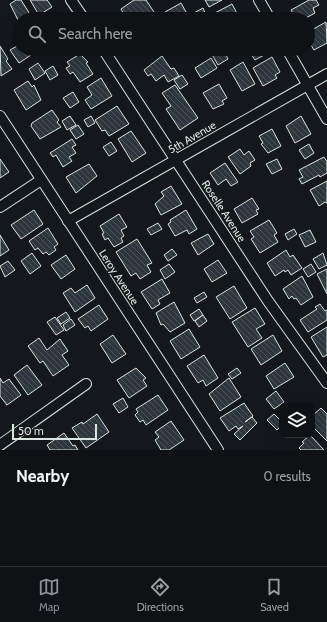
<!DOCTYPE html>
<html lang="en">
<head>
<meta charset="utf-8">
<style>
	body { margin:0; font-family:Cabin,sans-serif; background:#1d2022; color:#f1f3f6 }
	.controls { position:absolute; right:12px; bottom:12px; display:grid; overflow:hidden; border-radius:8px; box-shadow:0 4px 16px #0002 }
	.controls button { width:36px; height:36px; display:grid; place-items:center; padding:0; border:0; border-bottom:1px solid #2f3234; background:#0f1215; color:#f1f3f6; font:20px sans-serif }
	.scale { position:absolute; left:12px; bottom:10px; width:85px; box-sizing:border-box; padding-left:4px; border:2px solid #d8e6dc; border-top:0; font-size:11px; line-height:14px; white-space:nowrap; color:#d8e6dc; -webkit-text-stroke:3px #14181c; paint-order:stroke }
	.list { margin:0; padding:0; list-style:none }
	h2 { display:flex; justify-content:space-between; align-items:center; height:52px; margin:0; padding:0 16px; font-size:17px }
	h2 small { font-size:13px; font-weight:400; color:#9b9ea0 }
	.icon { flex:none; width:22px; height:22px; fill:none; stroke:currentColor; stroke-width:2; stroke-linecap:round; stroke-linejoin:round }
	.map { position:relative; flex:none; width:327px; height:450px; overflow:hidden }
	.search { position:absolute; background:#0f1215; box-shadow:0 4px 16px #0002; left:12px; right:12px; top:12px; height:44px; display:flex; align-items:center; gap:10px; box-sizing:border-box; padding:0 14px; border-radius:22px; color:#9b9ea0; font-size:15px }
	.sheet { height:116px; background:#0f1215 }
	nav { display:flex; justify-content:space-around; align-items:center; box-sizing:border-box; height:56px; border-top:1px solid #2f3234; background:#0f1215; font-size:11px; color:#9b9ea0 }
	nav a { display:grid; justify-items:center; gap:2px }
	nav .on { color:#8c9099 }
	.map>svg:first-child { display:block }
	.building { fill:url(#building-back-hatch); stroke:#d8e6dc }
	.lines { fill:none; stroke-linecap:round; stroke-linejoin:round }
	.minor-casing { stroke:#d8e6dc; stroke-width:12 }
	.minor { stroke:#14181c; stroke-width:10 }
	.labels { text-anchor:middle; stroke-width:3; stroke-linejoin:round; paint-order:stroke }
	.street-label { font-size:11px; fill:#d8e6dc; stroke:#14181c }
</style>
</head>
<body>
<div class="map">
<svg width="327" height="450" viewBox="0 0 327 450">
	<defs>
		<pattern id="building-back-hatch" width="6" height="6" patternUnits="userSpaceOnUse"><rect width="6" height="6" fill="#2c363c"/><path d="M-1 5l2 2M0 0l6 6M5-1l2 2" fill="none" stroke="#4a5358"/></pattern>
	</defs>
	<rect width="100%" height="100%" fill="#14181c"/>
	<!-- building -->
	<g class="building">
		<polygon points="16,0 21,0 33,19 19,19 19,22 10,4"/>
		<polygon points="30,0 47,0 52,7 39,15"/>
		<polygon points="134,0 146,0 156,15 150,19 126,19 121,9"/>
		<polygon points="205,0 222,0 209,7"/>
		<polygon points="309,0 316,0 319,5 313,8 315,13 304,19 300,19 297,13 294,15 291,10"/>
		<polygon points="181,3 190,19 168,19 165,12"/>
		<polygon points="232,4 240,19 213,19 211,15"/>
		<polygon points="203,8 206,15 195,19 192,14"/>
		<polygon points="326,22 327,43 314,50 308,40 308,32"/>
		<polygon points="19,45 19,49 28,49 31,55 19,63 10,50"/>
		<polygon points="0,46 8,59 6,61 12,69 1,76"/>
		<polygon points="213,49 223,49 228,59 218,65 210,51"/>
		<polygon points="252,49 263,49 266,54 255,60 249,51"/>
		<polygon points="80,54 88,62 86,63 93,74 80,82 73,72 70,74 66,68 70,66 67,62"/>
		<polygon points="162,56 171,69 174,68 179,76 168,82 164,75 156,81 151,74 148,76 144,70"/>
		<polygon points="272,57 280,72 275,75 277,78 263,86 253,68"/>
		<polygon points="211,58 217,68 201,78 195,68"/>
		<polygon points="243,62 255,84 242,91 230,70"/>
		<polygon points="38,63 45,73 35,80 29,69"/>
		<polygon points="53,66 58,75 50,80 45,71"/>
		<polygon points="182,75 188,84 180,89 174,80"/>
		<polygon points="101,78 112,96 91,109 85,100 92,95 87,87"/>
		<polygon points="28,81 32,87 34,85 41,100 26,110 14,90"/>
		<polygon points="219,84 227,98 222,101 224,104 213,109 203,93"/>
		<polygon points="175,85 198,118 180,130 166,109 171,106 162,93"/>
		<polygon points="73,92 79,102 70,108 63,98"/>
		<polygon points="117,106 129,124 109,136 105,130 102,131 95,120"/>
		<polygon points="52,110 59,120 57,122 61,127 40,139 31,126 32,123"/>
		<polygon points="70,116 76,125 67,130 62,121"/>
		<polygon points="91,116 95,123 88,127 84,120"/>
		<polygon points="301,116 311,134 295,143 286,126"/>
		<polygon points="78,125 84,134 76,139 70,130"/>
		<polygon points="272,129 281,146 268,153 261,144 263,143 259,136"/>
		<polygon points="131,131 146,153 132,162 118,139"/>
		<polygon points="72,139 76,145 72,147 76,153 69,157 72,161 63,167 56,155 53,157 50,153"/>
		<polygon points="111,142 117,151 109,156 103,147"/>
		<polygon points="309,144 314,153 305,159 299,150"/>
		<polygon points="240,149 244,155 249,151 255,160 250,163 251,166 240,174 228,157"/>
		<polygon points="324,157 327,162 327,173 320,177 319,175 302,184 299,179 303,177 299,170"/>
		<polygon points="0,159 9,172 0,178"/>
		<polygon points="277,159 282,169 272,174 266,164"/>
		<polygon points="225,163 238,182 231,186 226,179 218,185 210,173"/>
		<polygon points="89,164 97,176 76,193 66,177"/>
		<polygon points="327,181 327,203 325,202 319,206 310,190"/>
		<polygon points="171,186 182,204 161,215 155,204 164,196 161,192"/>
		<polygon points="252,198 259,209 256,210 258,214 242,223 234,209"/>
		<polygon points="34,210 43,224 21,239 11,225"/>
		<polygon points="186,210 197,229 189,234 187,230 175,236 168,224 171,222 170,220"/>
		<polygon points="119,214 127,227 121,230 124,236 121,238 123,242 114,247 108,238 105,240 102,234 104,233 100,226"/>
		<polygon points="269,220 277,233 274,235 278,242 260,253 251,239 254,237 250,231"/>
		<polygon points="158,223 162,229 151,235 147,229"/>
		<polygon points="48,228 58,244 54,247 56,250 49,255 46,252 43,254 38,248 35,250 29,241"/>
		<polygon points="294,229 297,234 288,240 285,234"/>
		<polygon points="310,230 316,242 305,247 299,235"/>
		<polygon points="208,234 214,244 198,255 191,243"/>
		<polygon points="0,235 9,250 0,256"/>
		<polygon points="137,239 152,263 147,265 151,272 140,279 136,273 131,276 116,252"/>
		<polygon points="172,249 177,255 168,261 164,255"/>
		<polygon points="286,250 290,257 293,255 302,268 291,275 288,270 285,272 284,270 275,276 267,263"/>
		<polygon points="32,253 41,266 30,274 21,261"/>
		<polygon points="323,253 327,265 319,269 313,259"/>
		<polygon points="66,255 75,269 61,279 51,265"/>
		<polygon points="218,260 227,273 212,282 204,269"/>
		<polygon points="8,261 15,270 5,277 0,266"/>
		<polygon points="169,264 175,272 165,279 160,270"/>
		<polygon points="311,264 316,272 308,277 303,269"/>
		<polygon points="327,269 327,294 317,274"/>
		<polygon points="302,276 313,297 301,305 296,298 294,299 292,296 289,299 283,289"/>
		<polygon points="162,279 170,293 158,300 160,304 152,309 141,292"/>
		<polygon points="87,285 95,298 75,312 63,293 71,288 75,293"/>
		<polygon points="234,286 247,308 230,319 216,297"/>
		<polygon points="204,292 207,297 197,303 194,298"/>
		<polygon points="174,302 185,323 170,332 163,324 161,325 156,313"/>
		<polygon points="320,304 325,311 327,310 327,320 308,332 300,320 317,309 315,307"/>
		<polygon points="99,305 108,319 91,331 88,326 85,328 78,319"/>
		<polygon points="255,308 265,324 256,329 262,338 248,347 232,322"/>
		<polygon points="199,309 203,315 194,321 190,315"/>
		<polygon points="66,312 70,318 61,324 57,318"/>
		<polygon points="203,315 207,321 199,327 195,321"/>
		<polygon points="55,317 64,330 56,335 47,322"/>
		<polygon points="71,319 75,325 66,331 63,325"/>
		<polygon points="327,327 327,355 323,357 311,337"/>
		<polygon points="189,329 200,347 181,359 170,341"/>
		<polygon points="113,335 126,354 112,363 100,344"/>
		<polygon points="273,335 282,351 261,365 251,349"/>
		<polygon points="39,338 47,350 60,339 68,351 62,355 69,365 53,376 43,361 40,363 28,346"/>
		<polygon points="204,355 218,378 206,386 203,380 198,383 187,366"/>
		<polygon points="285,363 294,377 274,389 266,376"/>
		<polygon points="27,365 42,385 28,395 14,375"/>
		<polygon points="136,368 146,378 143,380 147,386 129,398 117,380"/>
		<polygon points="237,368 241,373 232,379 228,374"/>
		<polygon points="0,378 3,383 9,379 21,395 7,405 0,396"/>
		<polygon points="229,378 241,397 220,411 209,394"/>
		<polygon points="276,391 284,402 274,409 266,399"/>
		<polygon points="158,395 168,410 146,425 143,420 140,422 135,415 138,412 136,409"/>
		<polygon points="123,398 128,407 119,413 113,404"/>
		<polygon points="244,403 253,416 245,422 252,417 257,423 240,440 234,434 243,426 238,429 236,426 229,431 220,418"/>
		<polygon points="321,408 327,414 327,441 312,426 312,416"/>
		<polygon points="97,414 109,432 86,448 72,428 82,422 83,424"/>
		<polygon points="274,414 282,422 282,425 277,430 267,420"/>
		<polygon points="171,421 184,440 169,450 161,450 155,440 159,437 155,432"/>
		<polygon points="64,433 73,446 75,445 78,450 50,450 47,445"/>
		<polygon points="310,435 324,450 301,450 299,448 304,443 302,442"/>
	</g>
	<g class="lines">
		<!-- minor casing -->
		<g class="minor-casing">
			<g id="minor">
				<polyline points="71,0 84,19"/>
				<polyline points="259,0 270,19"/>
				<polyline points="103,49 268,301 327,383"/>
				<polyline points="287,49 327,119"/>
				<polyline points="0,116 218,450"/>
				<polyline points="0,207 41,180"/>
				<polyline points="68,221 327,74"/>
				<polyline points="0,445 86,384"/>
			</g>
		</g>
		<!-- minor -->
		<use href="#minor" class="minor"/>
	</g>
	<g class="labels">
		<!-- street labels -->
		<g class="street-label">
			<text transform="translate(192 137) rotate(-30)" y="4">5th Avenue</text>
			<text transform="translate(224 211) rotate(57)" y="4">Roselle Avenue</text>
			<text transform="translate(119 277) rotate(57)" y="4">Leroy Avenue</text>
		</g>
	</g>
</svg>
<div class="controls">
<button><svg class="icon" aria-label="layers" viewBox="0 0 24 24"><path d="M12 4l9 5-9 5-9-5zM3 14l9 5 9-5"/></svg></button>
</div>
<div class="scale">50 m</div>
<div class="search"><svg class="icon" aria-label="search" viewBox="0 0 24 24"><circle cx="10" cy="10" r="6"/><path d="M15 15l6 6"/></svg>Search here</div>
</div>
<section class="sheet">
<h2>Nearby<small>0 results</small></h2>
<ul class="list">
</ul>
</section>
<nav>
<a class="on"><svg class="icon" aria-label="map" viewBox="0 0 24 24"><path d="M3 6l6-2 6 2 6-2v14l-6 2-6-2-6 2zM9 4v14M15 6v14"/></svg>Map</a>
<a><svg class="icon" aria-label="directions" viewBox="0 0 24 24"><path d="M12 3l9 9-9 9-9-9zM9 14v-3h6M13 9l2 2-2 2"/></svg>Directions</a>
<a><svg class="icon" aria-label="saved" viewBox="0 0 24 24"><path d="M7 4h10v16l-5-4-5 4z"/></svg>Saved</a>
</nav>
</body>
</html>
